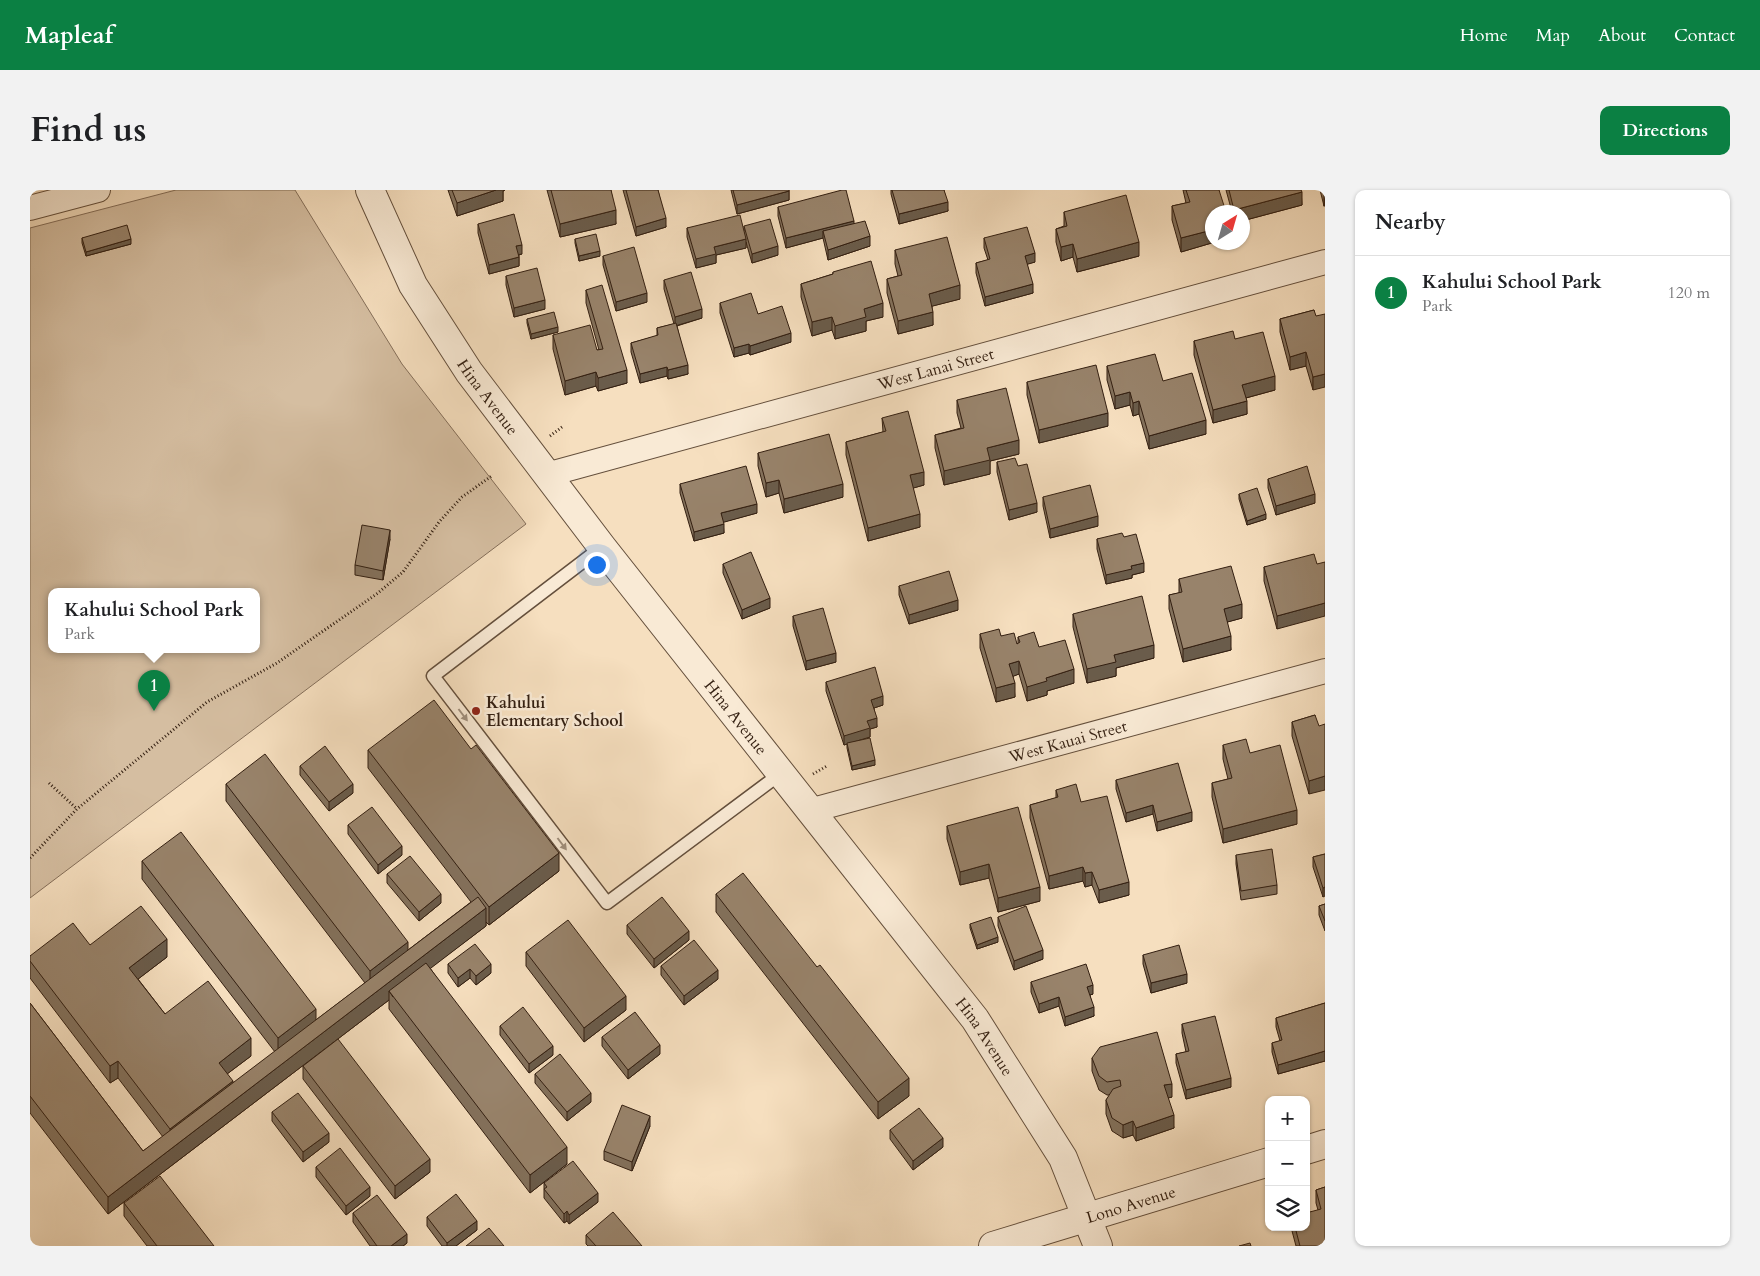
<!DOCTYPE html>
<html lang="en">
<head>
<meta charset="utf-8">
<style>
	body { margin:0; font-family:Cardo,serif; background:#f2f2f2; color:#202124 }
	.controls { position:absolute; right:15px; bottom:15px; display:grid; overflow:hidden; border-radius:10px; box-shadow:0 1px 4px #0004 }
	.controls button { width:45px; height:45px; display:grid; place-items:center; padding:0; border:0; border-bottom:1px solid #e0e0e0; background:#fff; color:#202124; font:25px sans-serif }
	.compass { position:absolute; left:1175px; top:15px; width:45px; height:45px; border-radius:50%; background:#fff; box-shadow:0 1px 4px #0004; rotate:37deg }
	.you { position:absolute; left:566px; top:374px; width:18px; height:18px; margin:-12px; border:4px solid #fff; border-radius:50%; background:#1a73e8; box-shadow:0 0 0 8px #1a73e833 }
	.badge { display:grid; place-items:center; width:32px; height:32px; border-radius:50%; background:#0b8043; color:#fff; font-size:16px; font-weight:700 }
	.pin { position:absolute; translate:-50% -41px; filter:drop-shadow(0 1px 2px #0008) }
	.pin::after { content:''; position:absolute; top:26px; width:18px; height:15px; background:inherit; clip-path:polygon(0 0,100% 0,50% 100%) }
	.popup { position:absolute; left:18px; top:398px; width:212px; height:65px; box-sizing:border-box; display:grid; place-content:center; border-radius:10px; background:#fff; filter:drop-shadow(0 1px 4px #0005); font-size:16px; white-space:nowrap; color:#757577 }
	.popup b { font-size:19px; color:#202124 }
	.popup::after { content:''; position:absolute; left:50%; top:100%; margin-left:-10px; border:10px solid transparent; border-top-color:#fff }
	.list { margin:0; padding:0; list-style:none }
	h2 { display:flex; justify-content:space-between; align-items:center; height:65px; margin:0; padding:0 20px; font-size:21px }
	h2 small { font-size:16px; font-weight:400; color:#757577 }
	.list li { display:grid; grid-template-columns:32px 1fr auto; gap:15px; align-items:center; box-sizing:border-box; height:75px; padding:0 20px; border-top:1px solid #e0e0e0 }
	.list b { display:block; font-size:19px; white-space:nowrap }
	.list p { margin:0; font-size:16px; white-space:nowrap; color:#757577 }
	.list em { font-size:16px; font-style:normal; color:#757577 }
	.icon { flex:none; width:28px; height:28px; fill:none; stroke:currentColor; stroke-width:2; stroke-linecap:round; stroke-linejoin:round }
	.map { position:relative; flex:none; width:1295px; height:1056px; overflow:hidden; border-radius:10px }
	header { display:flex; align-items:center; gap:30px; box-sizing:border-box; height:70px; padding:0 25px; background:#0b8043; color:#fff }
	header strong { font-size:24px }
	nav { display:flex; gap:28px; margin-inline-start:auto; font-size:18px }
	.intro { display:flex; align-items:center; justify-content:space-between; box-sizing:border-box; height:120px; padding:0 30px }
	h1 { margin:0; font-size:35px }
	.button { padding:12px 22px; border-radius:10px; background:#0b8043; color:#fff; font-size:18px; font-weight:700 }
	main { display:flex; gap:30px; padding:0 30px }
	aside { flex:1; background:#fff; border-radius:10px; box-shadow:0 1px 4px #0004 }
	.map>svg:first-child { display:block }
	.green { fill:#d5bea1; stroke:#846e59; fill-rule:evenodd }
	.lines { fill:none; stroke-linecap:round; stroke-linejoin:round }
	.service-casing { stroke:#644f3c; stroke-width:15 }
	.minor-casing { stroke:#644f3c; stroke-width:26 }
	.tertiary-casing { stroke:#644f3c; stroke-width:30 }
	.path { stroke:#331f11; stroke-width:3; stroke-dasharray:1 2.5; stroke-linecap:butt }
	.service { stroke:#f9ead5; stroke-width:12 }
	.minor { stroke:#f9ead5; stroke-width:24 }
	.tertiary { stroke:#f9ead5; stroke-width:28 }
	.wall { fill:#83715c; stroke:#331f11 }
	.shaded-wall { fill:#6a5c4b; stroke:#331f11 }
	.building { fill:#98836b; stroke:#331f11 }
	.oneway { fill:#a08f7d }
	.poi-dot { fill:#8f2418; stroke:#f9ead5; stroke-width:2 }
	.labels { text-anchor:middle; stroke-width:5; stroke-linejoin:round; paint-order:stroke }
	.street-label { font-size:16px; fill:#331f11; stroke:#f9ead5 }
	.poi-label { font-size:16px; font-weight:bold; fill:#331f11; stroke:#f9ead5; text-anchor:start }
</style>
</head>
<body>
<header>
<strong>Mapleaf</strong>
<nav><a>Home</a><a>Map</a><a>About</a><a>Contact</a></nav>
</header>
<div class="intro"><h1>Find us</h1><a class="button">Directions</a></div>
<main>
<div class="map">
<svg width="1295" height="1056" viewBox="0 0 1295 1056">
	<rect width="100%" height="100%" fill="#f6dfbf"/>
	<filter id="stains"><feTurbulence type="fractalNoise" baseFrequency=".004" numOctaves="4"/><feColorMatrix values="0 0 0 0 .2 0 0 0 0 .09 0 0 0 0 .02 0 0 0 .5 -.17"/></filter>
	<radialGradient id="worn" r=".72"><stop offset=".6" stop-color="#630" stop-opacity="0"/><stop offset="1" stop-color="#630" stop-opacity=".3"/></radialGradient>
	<!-- green -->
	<path class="green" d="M146 0H265L372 174 496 334 0 708V38ZM22 402H226V460H22Z"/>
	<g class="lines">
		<!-- service casing -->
		<g class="service-casing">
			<polyline id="service" points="572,357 403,486 577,713 750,584"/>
		</g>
		<!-- minor casing -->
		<g class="minor-casing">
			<g id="minor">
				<polyline points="0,18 68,0"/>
				<path id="s1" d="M516 285 1295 72"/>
				<path id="s2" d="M779 621 1295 481"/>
			</g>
		</g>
		<!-- tertiary casing -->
		<g class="tertiary-casing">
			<g id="tertiary">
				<path id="s3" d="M340 0 383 95 439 182 572 357 945 829 1033 968 1068 1056"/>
				<polyline points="1276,960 1295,954"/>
				<path id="s4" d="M963 1056 1239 972"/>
			</g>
		</g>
		<!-- path -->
		<g class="path">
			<polyline points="520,246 532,237"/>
			<polyline points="783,584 797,576"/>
			<polyline points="19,593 47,619"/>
			<polyline points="0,668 47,619 177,512 247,473 348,403 373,382 409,332 432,307 463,285"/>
		</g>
		<!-- service -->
		<use href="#service" class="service"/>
		<!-- minor -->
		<use href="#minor" class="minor"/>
		<!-- tertiary -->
		<use href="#tertiary" class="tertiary"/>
	</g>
	<!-- wall -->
	<g class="wall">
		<polygon points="418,0 475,0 473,1 473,11 427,26"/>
		<polygon points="517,0 581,0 586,34 530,47"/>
		<polygon points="593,0 628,0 636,37 606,46"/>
		<polygon points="701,0 759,0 759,10 707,24"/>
		<polygon points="861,0 914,0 918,21 869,34 861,4"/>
		<polygon points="1153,0 1189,0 1182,52 1185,52 1151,62 1142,30 1142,16 1156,13"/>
		<polygon points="1196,0 1271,0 1272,15 1212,31 1212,22 1202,22"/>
		<polygon points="1290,0 1295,0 1294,16"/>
		<polygon points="748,17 824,34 840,56 798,70 793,48 756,58 748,26"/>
		<polygon points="1034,22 1109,66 1047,82 1043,67 1031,71 1026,52 1026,39 1034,36"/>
		<polygon points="448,34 492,64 489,65 489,76 459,84 448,43"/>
		<polygon points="714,36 748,65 722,73 716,52 716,58 686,65 686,73 666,78 657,47 657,38 714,41"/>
		<polygon points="52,48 101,54 56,66 52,53"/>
		<polygon points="954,48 1005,72 997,74 1003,103 955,116 946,83 946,73 958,70 954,58"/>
		<polygon points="545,49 570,66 549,71 545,53"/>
		<polygon points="865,60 930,109 902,116 903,135 868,144 857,103 857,89 868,86 865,74"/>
		<polygon points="573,66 617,112 586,121 573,75"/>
		<polygon points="803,82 853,127 836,131 836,141 805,149 802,140 782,146 771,107 771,94 803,84"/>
		<polygon points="476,86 515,119 484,127 476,95"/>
		<polygon points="634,90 672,128 647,136 658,184 638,189 637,186 610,193 601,162 601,153 627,146 627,138 644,134 634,99"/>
		<polygon points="556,100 597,193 568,201 566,196 535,205 523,159 523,145 567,160 569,160 556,113"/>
		<polygon points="690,113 728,124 761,152 720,165 719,163 704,167 690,123"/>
		<polygon points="1284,120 1283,200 1276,176 1260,180 1250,142 1250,129"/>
		<polygon points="497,129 528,142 501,149 497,133"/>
		<polygon points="1205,149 1245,200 1216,208 1217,224 1183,233 1164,165 1164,151"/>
		<polygon points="1077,176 1133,191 1176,244 1119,259 1109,224 1103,226 1100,215 1085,219 1077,190"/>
		<polygon points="997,192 1078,236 1009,253 997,205"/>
		<polygon points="927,210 989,264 960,271 960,284 914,295 905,258 905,245 931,238 927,223"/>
		<polygon points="852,228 894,295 883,298 890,337 838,351 816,265 816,252 853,242"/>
		<polygon points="728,263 813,307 754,323 749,303 736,307 728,276"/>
		<polygon points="967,272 988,276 1007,322 979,330 967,282"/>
		<polygon points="1238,289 1285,313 1246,325 1238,298"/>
		<polygon points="650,294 727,323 693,332 694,343 664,351 650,303"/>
		<polygon points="1209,304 1236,329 1217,335 1209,309"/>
		<polygon points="1013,307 1068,336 1020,348 1013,316"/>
		<polygon points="1094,347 1114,382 1102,385 1102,388 1076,394 1067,359 1067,349"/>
		<polygon points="360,349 353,390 325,385 325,375"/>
		<polygon points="693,374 740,418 712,429 693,383"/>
		<polygon points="1287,374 1247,439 1234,391 1234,377"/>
		<polygon points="1149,389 1212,428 1197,432 1201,460 1153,472 1139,419 1139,405 1149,403"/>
		<polygon points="869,396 928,420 879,434 869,405"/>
		<polygon points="1043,424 1124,468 1086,478 1086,486 1057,493 1043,437"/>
		<polygon points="763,426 806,472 776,480 763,436"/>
		<polygon points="950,444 971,446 987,454 988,453 988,447 1009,457 1044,493 1017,501 1017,505 997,511 989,484 983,486 985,507 966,512 950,458"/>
		<polygon points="796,492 853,515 844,518 847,537 840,539 840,547 830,550 845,575 822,580 817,558 817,554 814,555 796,501"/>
		<polygon points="1285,525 1279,604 1262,546 1262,532"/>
		<polygon points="1193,555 1267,634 1193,653 1182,607 1182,593 1198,589 1193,569"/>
		<polygon points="338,560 529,681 459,735 456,732 456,736 400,778 537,974 500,1003 359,819 359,810 78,1024 0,923 0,813 113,961 133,947 88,888 80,893 0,788 0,766 60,755 137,767 108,789 135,824 221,866 197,884 203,894 245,862 112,689 112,671 286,830 335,793 196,611 196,594 378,760 441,712 338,578"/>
		<polygon points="270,576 323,603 299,621 270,585"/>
		<polygon points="1086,590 1162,631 1127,641 1123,624 1096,632 1086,599"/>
		<polygon points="1026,600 1051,612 1099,705 1069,713 1062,695 1055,697 1053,691 1019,699 1000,628 1000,615 1026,608"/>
		<polygon points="318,635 372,665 348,684 318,644"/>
		<polygon points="917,636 1010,711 968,722 959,688 930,695 917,649"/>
		<polygon points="1295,664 1293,707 1283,677 1283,667"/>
		<polygon points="1206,665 1247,695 1247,704 1211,710 1206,674"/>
		<polygon points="357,684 411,713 389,731 357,693"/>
		<polygon points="686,704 787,777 879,906 848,929 686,722"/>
		<polygon points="1295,714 1295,741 1289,725 1289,716"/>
		<polygon points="968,727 1013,769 984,780 968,736"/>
		<polygon points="940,734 968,752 947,759 940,738"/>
		<polygon points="597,735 659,750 624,778 597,744"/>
		<polygon points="496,762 596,820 554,852 496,776"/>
		<polygon points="1113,765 1157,793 1121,803 1113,774"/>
		<polygon points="418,774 461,783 446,795 440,788 428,797 418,783"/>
		<polygon points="631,776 688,789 654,815 631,785"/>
		<polygon points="1001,792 1063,804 1060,805 1064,826 1035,836 1029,816 1009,823 1001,802"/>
		<polygon points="1295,813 1295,871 1248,884 1242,862 1242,853 1250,851 1246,837 1246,828"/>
		<polygon points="1152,834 1201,897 1156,909 1146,873 1146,864 1156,862 1152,843"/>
		<polygon points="470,836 523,865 499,883 470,845"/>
		<polygon points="572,847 630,864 598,889 572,856"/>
		<polygon points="1062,868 1142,907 1138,908 1144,938 1106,951 1103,945 1093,948 1082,941 1076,924 1076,910 1080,905 1077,905 1069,900 1062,881"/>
		<polygon points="273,876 400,982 365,1009 273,889"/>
		<polygon points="505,884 561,912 537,931 505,893"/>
		<polygon points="242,922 299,952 273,972 242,931"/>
		<polygon points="620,936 602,981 574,970 574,961"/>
		<polygon points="860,940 913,957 883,980 860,949"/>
		<polygon points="286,977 340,1006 316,1025 286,987"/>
		<polygon points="514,993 568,1012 539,1034 537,1031 534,1033 514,1008"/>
		<polygon points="1295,997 1295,1056 1266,1056 1262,1041 1262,1037 1276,1037 1288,1020 1286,1013 1286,1000"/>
		<polygon points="94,1013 184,1056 117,1056 94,1026"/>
		<polygon points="323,1023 377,1053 373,1056 340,1056 323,1032"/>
		<polygon points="397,1027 447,1040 426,1056 412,1056 397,1036"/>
		<polygon points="556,1045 612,1056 558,1056 556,1054"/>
	</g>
	<!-- shaded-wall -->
	<g class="shaded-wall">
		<polygon points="466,0 475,0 473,1 473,11 427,26 427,13"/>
		<polygon points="759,1 759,10 707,24 707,15"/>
		<polygon points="1272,2 1272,15 1212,31 1212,22 1204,22 1204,20"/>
		<rect x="1294" y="2" width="1" height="14"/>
		<polygon points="918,12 918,21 869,34 869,24"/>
		<polygon points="586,20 586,34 530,47 530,34"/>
		<polygon points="636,28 636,37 606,46 606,37"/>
		<polygon points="824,31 824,40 793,41 793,48 756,58 756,48"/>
		<polygon points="1182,40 1182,52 1185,52 1151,62 1151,48"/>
		<polygon points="840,46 840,56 798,70 798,60"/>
		<polygon points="101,49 101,54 56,66 56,62"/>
		<polygon points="716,49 716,58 686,65 686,73 666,78 666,69 684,57"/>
		<polygon points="1109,52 1109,66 1047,82 1047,69"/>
		<polygon points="1043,54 1043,67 1031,71 1031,57"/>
		<polygon points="492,55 492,64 486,65 486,56"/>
		<polygon points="748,56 748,65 722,73 722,64"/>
		<polygon points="570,61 570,66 549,71 549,66"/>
		<polygon points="1005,63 1005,72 995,75 995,66"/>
		<polygon points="489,67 489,76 459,84 459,75"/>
		<polygon points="1003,94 1003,103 955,116 955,107"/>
		<polygon points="930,95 930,109 899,117 899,104"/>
		<polygon points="617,103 617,112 586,121 586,112"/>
		<polygon points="515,110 515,119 484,127 484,118"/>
		<polygon points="853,113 853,127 836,131 836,141 805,149 805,136 834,119"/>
		<polygon points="672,119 672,128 645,136 645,127"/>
		<polygon points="903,122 903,135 868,144 868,131"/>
		<polygon points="802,127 802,140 782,146 782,132"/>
		<polygon points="528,137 528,142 501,149 501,144"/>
		<polygon points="761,143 761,152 720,165 720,156"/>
		<polygon points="719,154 719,163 704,167 704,158"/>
		<polygon points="1276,162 1276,176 1260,180 1260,167"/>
		<polygon points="658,175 658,184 638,189 638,180"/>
		<polygon points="637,177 637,186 610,193 610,184"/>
		<polygon points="597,180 597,193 568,201 568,188"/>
		<polygon points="566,182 566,196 535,205 535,191"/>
		<polygon points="1295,184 1295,197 1283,200 1283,187"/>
		<polygon points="1245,186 1245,200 1212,209 1212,195"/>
		<polygon points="1100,202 1100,215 1085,219 1085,206"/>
		<polygon points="1109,211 1109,224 1103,226 1103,213"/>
		<polygon points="1217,211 1217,224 1183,233 1183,220"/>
		<polygon points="1078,223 1078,236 1009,253 1009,240"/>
		<polygon points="1176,230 1176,244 1119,259 1119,246"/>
		<polygon points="989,250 989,264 960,271 960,284 914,295 914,281 957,258"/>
		<polygon points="894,282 894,295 880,299 880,285"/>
		<polygon points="749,290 749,303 736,307 736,293"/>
		<polygon points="813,294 813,307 754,323 754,309"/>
		<polygon points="1285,304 1285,313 1246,325 1246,316"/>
		<polygon points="1007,313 1007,322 979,330 979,320"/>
		<polygon points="727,314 727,323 691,333 691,323"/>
		<polygon points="890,324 890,337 838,351 838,338"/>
		<polygon points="1236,324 1236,329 1217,335 1217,331"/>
		<polygon points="1068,326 1068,336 1020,348 1020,339"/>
		<polygon points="694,334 694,343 664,351 664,342"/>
		<polygon points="360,340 360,349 353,390 353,381"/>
		<polygon points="1114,373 1114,382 1102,385 1102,388 1076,394 1076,385 1101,376"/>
		<polygon points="740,408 740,418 712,429 712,420"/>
		<polygon points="928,410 928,420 879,434 879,425"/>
		<polygon points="1295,413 1295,426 1247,439 1247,426"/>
		<polygon points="1212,414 1212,428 1194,433 1194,419"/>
		<polygon points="1201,446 1201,460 1153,472 1153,459"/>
		<polygon points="1124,455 1124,468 1086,478 1086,486 1057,493 1057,479 1084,465"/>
		<polygon points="806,463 806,472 776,480 776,471"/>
		<polygon points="989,471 989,484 979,488 979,474"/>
		<polygon points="1044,479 1044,493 1017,501 1017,505 997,511 997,497 1016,488"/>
		<polygon points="985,493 985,507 966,512 966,498"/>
		<polygon points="853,506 853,515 841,519 841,510"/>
		<polygon points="847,528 847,537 840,539 840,547 814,555 814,546 837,531"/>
		<polygon points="845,570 845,575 822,580 822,576"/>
		<polygon points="1295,586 1295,600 1279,604 1279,591"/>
		<polygon points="323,594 323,603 299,621 299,612"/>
		<polygon points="1123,615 1123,624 1096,632 1096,623"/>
		<polygon points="1267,620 1267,634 1193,653 1193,639"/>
		<polygon points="1162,622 1162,631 1127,641 1127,632"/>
		<polygon points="372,656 372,665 348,684 348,675"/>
		<polygon points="529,663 529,681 459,735 459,717"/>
		<polygon points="959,674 959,688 930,695 930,682"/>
		<polygon points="1053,677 1053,691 1019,699 1019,686"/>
		<polygon points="1062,682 1062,695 1055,697 1055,683"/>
		<polygon points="1099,692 1099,705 1069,713 1069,700"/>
		<polygon points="1010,697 1010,711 968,722 968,708"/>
		<polygon points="1295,697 1295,706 1293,707 1293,698"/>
		<polygon points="411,704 411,713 389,731 389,722"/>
		<polygon points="456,718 456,736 363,807 359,801 359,810 78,1024 78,1007"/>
		<polygon points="659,741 659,750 624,778 624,769"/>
		<polygon points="968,747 968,752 947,759 947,755"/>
		<polygon points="137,749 137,767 99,796 99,778"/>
		<polygon points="378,752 378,769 340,799 340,781"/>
		<polygon points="1013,760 1013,769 984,780 984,771"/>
		<polygon points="461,774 461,783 446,795 446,786"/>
		<polygon points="440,779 440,788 428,797 428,788"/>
		<polygon points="688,780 688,789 654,815 654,806"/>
		<polygon points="1157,784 1157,793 1121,803 1121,793"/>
		<polygon points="1063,795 1063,804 1057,806 1057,797"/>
		<polygon points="596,806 596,820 554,852 554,838"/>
		<polygon points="1029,807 1029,816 1009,823 1009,814"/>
		<polygon points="1064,817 1064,826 1035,836 1035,827"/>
		<polygon points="286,819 286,837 248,865 248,848"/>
		<polygon points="221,848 221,866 189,890 189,873"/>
		<polygon points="630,855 630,864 598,889 598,880"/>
		<polygon points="523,856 523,865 499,883 499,874"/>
		<polygon points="1295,861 1295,871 1248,884 1248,875"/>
		<polygon points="88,871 88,888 80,893 80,876"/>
		<polygon points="879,888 879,906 848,929 848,912"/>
		<polygon points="1201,888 1201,897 1156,909 1156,900"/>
		<polygon points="203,891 203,909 140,956 140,939"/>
		<polygon points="1142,894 1142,907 1134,909 1134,895"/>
		<polygon points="561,903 561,912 537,931 537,922"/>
		<polygon points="1144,925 1144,938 1106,951 1106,938"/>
		<polygon points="620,926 620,936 602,981 602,972"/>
		<polygon points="1103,931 1103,945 1093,948 1093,935"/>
		<polygon points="299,943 299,952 273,972 273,962"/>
		<polygon points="913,948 913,957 883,980 883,971"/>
		<polygon points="537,957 537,974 500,1003 500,985"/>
		<polygon points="400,969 400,982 365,1009 365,996"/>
		<polygon points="340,997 340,1006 316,1025 316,1016"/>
		<polygon points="568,1003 568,1012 539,1034 539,1025"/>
		<polygon points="537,1021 537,1031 534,1033 534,1024"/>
		<polygon points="447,1031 447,1040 426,1056 417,1056 417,1053"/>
		<polygon points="377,1044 377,1053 373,1056 361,1056"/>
	</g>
	<!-- building -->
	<g class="building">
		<polygon points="422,0 466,0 427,13"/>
		<polygon points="521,0 581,0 586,20 530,34"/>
		<polygon points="596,0 628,0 636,28 606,37"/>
		<polygon points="703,0 759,0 759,1 707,15"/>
		<polygon points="812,0 816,0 824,31 756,48 748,17"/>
		<polygon points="862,0 914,0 918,12 869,24"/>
		<polygon points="1156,0 1189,0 1196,22 1182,22 1182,40 1151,48 1142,16 1160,12"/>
		<polygon points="1199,0 1271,0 1272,2 1204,20"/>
		<polygon points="1096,5 1109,52 1047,69 1043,54 1031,57 1026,39 1037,36 1034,22"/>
		<polygon points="484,24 492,55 486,56 489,67 459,75 448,34"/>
		<polygon points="710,25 716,49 684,57 686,64 666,69 657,38"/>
		<polygon points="740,29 748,56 722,64 714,36"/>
		<polygon points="835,31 840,46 798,60 793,41"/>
		<polygon points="97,35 101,49 56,62 52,48"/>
		<polygon points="997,37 1005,63 995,66 1003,94 955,107 946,73 960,69 954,48"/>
		<polygon points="566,44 570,61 549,66 545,49"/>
		<polygon points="917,47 930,95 899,104 903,122 868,131 857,89 872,85 865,60"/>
		<polygon points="604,57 617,103 586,112 573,66"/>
		<polygon points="841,71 853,113 834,119 836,127 805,136 802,127 782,132 771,94 803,84 803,82"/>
		<polygon points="507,78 515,110 484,118 476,86"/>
		<polygon points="661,82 672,119 645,127 634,90"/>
		<polygon points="572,95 597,180 568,188 566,182 535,191 523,145 560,135 567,160 573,159 556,100"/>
		<polygon points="721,103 728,124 752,116 761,143 720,156 719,154 704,158 690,113"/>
		<polygon points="1284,120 1286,126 1295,124 1295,184 1283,187 1276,162 1260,167 1250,129"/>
		<polygon points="524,122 528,137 501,144 497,129"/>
		<polygon points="646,133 658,175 638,180 637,177 610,184 601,153 628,145 627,138"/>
		<polygon points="1203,141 1205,149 1233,142 1245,186 1212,195 1217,211 1183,220 1164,151"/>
		<polygon points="1125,164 1133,191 1162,183 1176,230 1119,246 1109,211 1103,213 1100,202 1085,206 1077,176"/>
		<polygon points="1066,175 1078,223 1009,240 997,192"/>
		<polygon points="976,198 989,250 957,258 960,270 914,281 905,245 934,238 927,210"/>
		<polygon points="878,221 894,282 880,285 890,324 838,338 816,252 856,241 852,228"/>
		<polygon points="799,244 813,294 754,309 749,290 736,293 728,263"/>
		<polygon points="985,268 988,276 997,274 1007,313 979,320 967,272"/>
		<polygon points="716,276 727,314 691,323 694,334 664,342 650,294"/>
		<polygon points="1277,276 1285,304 1246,316 1238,289"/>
		<polygon points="1060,295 1068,326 1020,339 1013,307"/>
		<polygon points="1227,298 1236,324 1217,331 1209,304"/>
		<polygon points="332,335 360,340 353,381 325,375"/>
		<polygon points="1092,343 1094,347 1106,344 1114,373 1101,376 1102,379 1076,385 1067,349"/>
		<polygon points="721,362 740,408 712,420 693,374"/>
		<polygon points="1284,364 1287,374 1295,372 1295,413 1247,426 1234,377"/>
		<polygon points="1201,376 1212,414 1194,419 1201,446 1153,459 1139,405 1152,402 1149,389"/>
		<polygon points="919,381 928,410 879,425 869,396"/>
		<polygon points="1112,406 1124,455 1084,465 1086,472 1057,479 1043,424"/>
		<polygon points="793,418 806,463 776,471 763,426"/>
		<polygon points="969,439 971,446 984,443 987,454 990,452 988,447 1004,442 1009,457 1035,450 1044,479 1016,488 1017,491 997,497 989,471 979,474 985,493 966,498 950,444"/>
		<polygon points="845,477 853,506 841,510 847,528 837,531 840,538 814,546 796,492"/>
		<polygon points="404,510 441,559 446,555 529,663 459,717 338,560"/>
		<polygon points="1285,525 1289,536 1295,534 1295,586 1279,591 1262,532"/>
		<polygon points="840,548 845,570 822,576 817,553"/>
		<polygon points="1216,549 1220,563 1250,555 1267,620 1193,639 1182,593 1202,588 1193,555"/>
		<polygon points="295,556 323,594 299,612 270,576"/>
		<polygon points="235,564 378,752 340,781 196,594"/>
		<polygon points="1148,573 1162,622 1127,632 1123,615 1096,623 1086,590"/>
		<polygon points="1046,594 1051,612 1077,606 1099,692 1069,700 1062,682 1055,683 1053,677 1019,686 1000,615 1028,607 1026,600"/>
		<polygon points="342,617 372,656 348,675 318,635"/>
		<polygon points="988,617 1010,697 968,708 959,674 930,682 917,636"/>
		<polygon points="151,642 286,819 248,848 112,671"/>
		<polygon points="1242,659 1247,695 1211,701 1206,665"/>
		<polygon points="1295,664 1295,697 1293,698 1283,667"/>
		<polygon points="380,666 411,704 389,722 357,684"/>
		<polygon points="713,683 787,777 790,775 879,888 848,912 686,704"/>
		<polygon points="448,707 456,718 78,1007 0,906 0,813 113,961"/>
		<polygon points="632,707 659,741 624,769 597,735"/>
		<polygon points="1295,714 1295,731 1289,716"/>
		<polygon points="111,716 137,749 99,778 135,824 178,791 221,848 189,873 203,891 140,939 88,871 80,876 0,771 0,766 43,733 60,755"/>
		<polygon points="996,716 1013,760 984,771 968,727"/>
		<polygon points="961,727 968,747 947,755 940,734"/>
		<polygon points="538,730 596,806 554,838 496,762"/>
		<polygon points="664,750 688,780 654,806 631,776"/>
		<polygon points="445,754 461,774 446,786 440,779 428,788 418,774"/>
		<polygon points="1149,755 1157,784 1121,793 1113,765"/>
		<polygon points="396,773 537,957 500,985 359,801"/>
		<polygon points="1056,774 1063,795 1057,797 1064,817 1035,827 1029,807 1009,814 1001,792"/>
		<polygon points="1295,813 1295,861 1248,875 1242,853 1252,850 1246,828"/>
		<polygon points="493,817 523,856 499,874 470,836"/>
		<polygon points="605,822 630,855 598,880 572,847"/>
		<polygon points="1185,826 1201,888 1156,900 1146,864 1159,861 1152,834"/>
		<polygon points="1127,842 1142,894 1134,895 1144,925 1106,938 1103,931 1093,935 1082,928 1076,910 1083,899 1091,896 1090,890 1077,892 1069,886 1062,868 1070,857"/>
		<polygon points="308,849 400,969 365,996 273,876"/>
		<polygon points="530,864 561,903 537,922 505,884"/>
		<polygon points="268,903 299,943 273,962 242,922"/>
		<polygon points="592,915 620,926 602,972 574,961"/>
		<polygon points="889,918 913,948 883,971 860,940"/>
		<polygon points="310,958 340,997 316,1016 286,977"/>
		<polygon points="543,971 568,1003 539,1025 537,1021 534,1024 514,999 517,997 514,993"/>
		<polygon points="130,986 184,1056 127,1056 94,1013"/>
		<polygon points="1295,997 1295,1056 1270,1056 1265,1037 1276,1037 1276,1023 1291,1019 1286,1000"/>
		<polygon points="426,1004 447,1031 417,1053 397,1027"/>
		<polygon points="347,1005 377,1044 361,1056 347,1056 323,1023"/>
		<polygon points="583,1022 612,1056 566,1056 556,1045"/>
		<polygon points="459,1038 474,1056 436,1056"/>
		<polygon points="1220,1053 1221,1056 1209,1056"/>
	</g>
	<!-- one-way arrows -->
	<defs><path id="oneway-solid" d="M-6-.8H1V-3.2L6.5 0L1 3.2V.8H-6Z" transform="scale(1.25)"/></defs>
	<g class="oneway">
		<use href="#oneway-solid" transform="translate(433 525) rotate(53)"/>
		<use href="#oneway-solid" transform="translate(532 654) rotate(53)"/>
	</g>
	<!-- markers -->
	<circle class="poi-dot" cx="446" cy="521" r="5"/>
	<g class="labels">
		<!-- street labels -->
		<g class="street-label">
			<text dy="6" stroke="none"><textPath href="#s1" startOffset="404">West Lanai Street</textPath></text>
			<text dy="6" stroke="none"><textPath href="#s3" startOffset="239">Hina Avenue</textPath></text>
			<text dy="6" stroke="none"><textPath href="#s3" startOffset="644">Hina Avenue</textPath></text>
			<text dy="6" stroke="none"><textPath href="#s2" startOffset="268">West Kauai Street</textPath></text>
			<text dy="6" stroke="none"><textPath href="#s3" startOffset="1049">Hina Avenue</textPath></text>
			<text dy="6" stroke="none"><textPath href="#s4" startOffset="144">Lono Avenue</textPath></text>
		</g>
		<!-- poi labels -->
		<g class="poi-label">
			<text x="456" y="518">Kahului<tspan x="456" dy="18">Elementary School</tspan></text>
		</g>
	</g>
	<rect width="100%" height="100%" filter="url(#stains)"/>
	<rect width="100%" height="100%" fill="url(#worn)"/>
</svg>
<div class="controls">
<button>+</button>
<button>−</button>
<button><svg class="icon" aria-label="layers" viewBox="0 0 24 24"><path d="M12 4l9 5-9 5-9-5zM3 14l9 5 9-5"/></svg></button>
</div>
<svg class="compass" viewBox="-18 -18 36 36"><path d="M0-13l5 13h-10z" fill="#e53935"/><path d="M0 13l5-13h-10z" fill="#757577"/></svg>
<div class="you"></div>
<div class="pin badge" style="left:124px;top:521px">1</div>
<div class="popup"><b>Kahului School Park</b>Park</div>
</div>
<aside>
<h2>Nearby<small></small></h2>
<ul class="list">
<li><span class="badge">1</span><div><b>Kahului School Park</b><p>Park</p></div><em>120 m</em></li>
</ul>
</aside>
</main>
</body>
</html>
